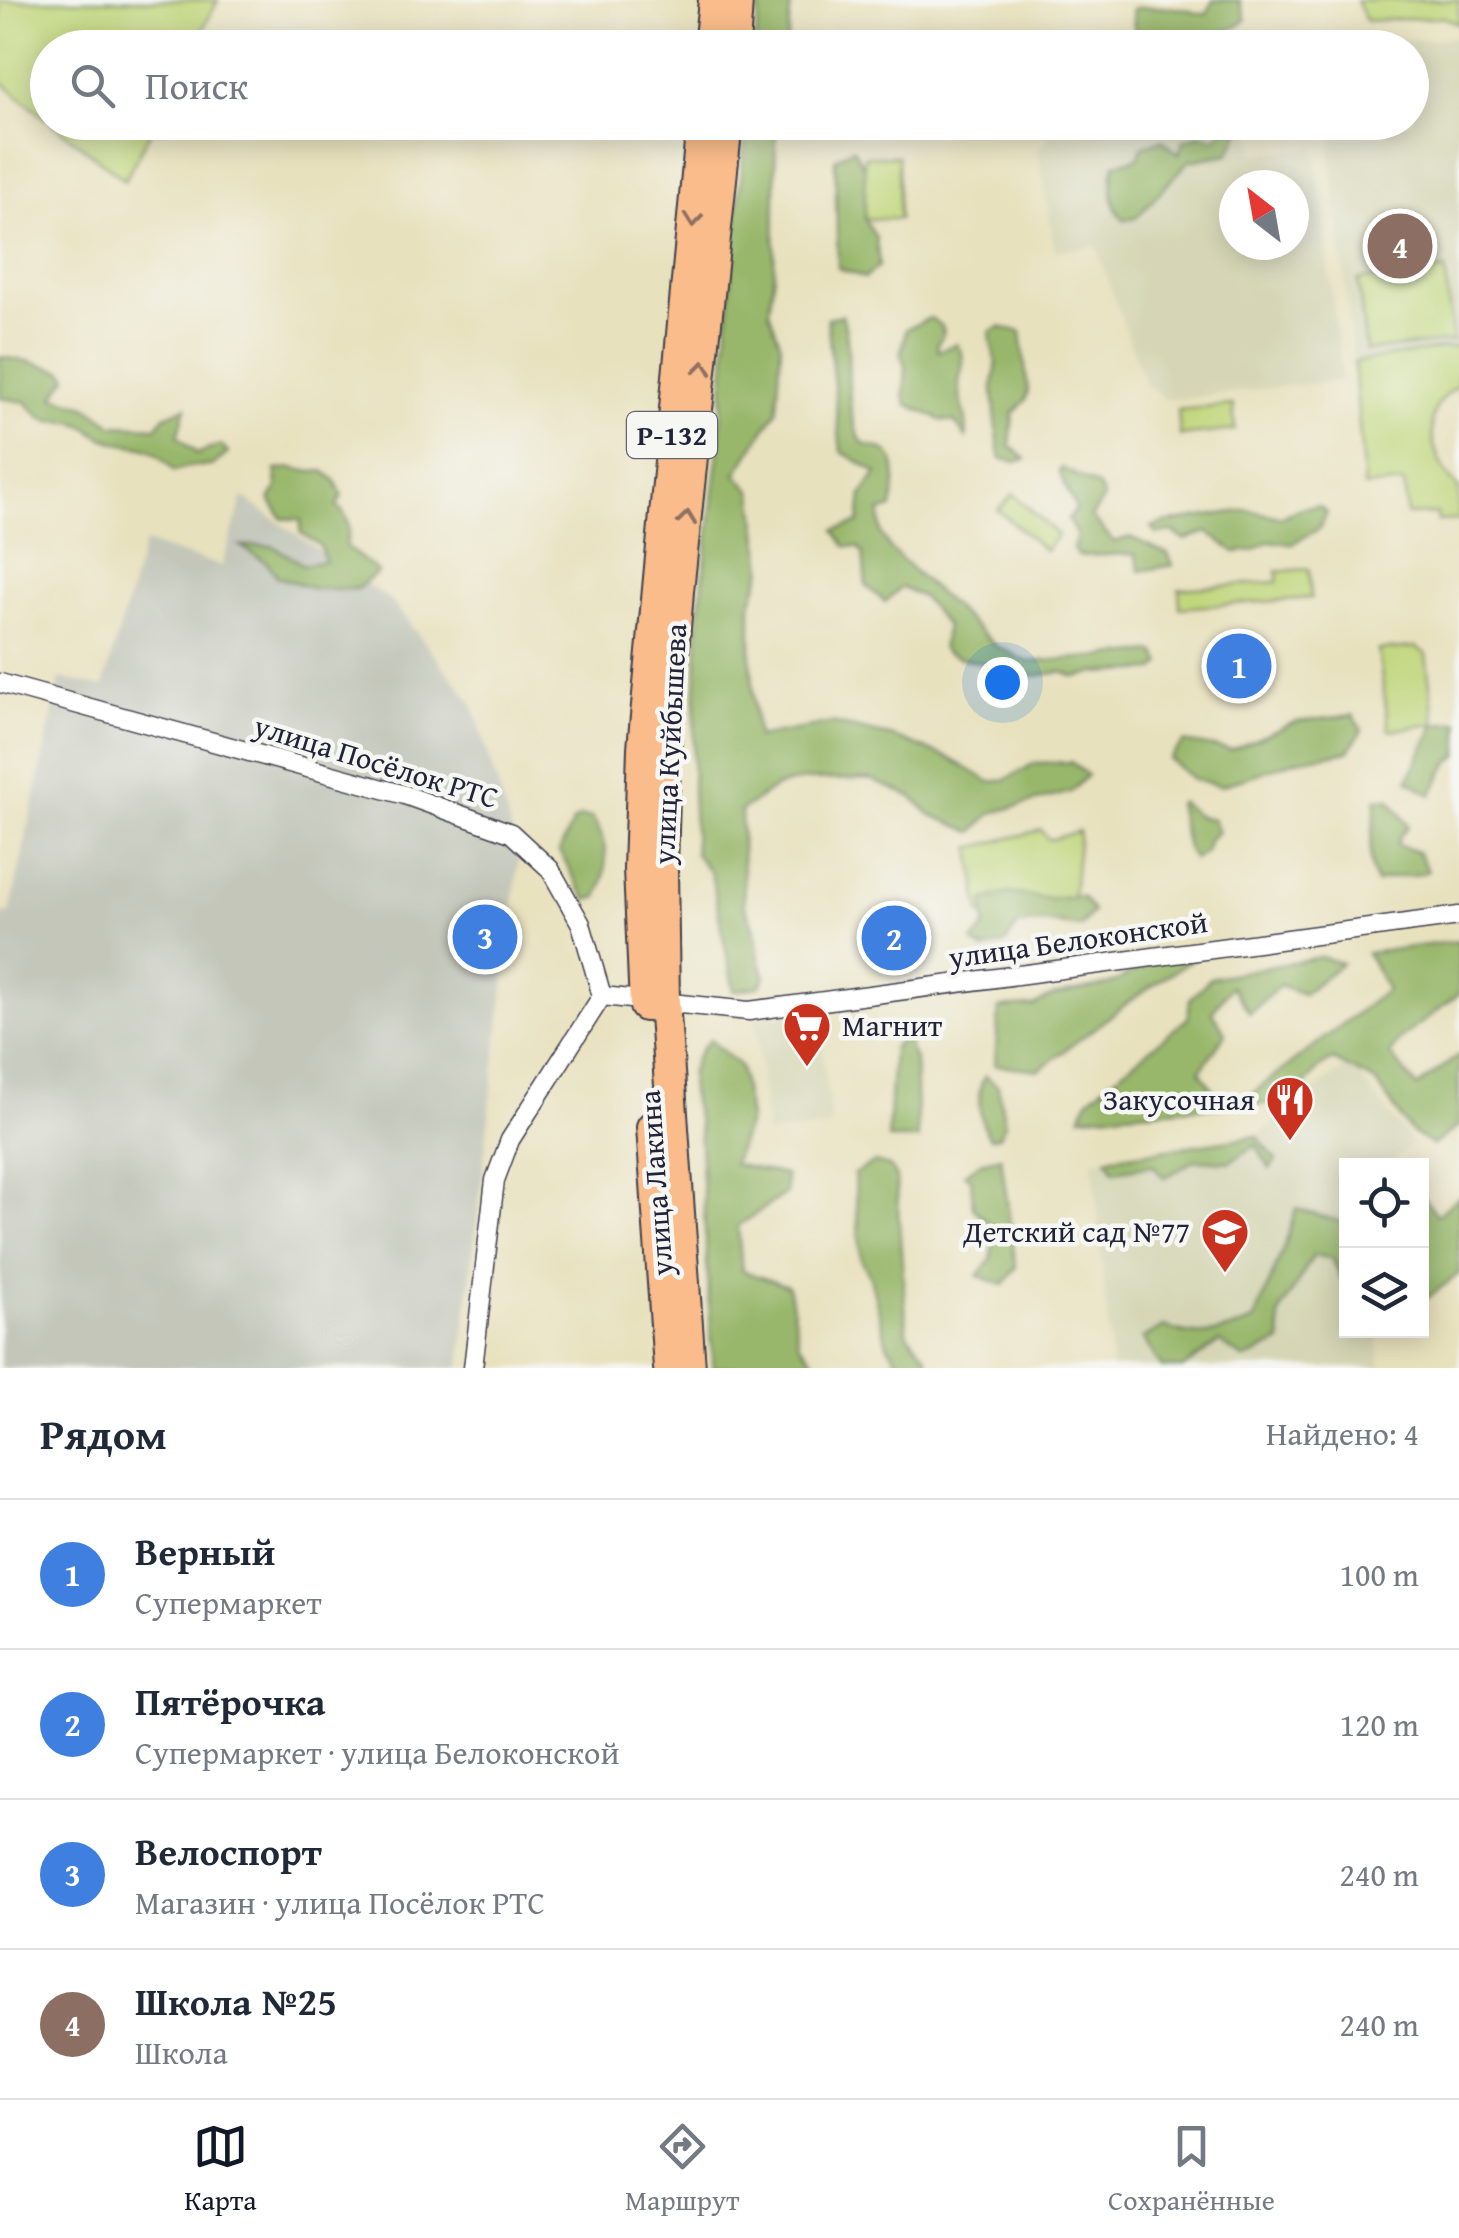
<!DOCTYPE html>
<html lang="ru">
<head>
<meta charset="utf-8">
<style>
	body { margin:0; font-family:"Gentium Book Plus",serif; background:#f2f2f3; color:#1f2937 }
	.controls { position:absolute; right:30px; bottom:30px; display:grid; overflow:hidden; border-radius:0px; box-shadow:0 5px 25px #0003 }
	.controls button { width:90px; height:90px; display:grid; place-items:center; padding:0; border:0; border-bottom:2px solid #e0e1e3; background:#fff; color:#1f2937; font:50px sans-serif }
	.compass { position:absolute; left:1219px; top:170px; width:90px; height:90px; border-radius:50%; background:#fff; box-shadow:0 5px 25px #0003; rotate:329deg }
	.you { position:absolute; left:1002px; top:682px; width:35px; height:35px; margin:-25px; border:8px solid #fff; border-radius:50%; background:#1a73e8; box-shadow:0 0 0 15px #1a73e833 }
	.badge { display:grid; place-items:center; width:65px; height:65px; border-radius:50%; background:#111827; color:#fff; font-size:32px; font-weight:700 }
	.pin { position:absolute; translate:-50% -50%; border:5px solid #fff; box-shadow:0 2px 10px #0006 }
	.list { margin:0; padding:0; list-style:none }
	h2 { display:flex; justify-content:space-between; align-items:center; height:130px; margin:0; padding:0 40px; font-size:42px }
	h2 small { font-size:32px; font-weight:400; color:#747a83 }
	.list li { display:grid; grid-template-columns:65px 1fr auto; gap:30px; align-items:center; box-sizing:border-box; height:150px; padding:0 40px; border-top:2px solid #e0e1e3 }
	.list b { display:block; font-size:38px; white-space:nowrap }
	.list p { margin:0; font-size:32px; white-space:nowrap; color:#747a83 }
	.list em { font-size:32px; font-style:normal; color:#747a83 }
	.icon { flex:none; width:55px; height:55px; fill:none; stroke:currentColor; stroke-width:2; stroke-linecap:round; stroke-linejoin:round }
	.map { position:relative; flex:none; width:1459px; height:1368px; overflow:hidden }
	.search { position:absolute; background:#fff; box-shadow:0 5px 25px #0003; left:30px; right:30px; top:30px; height:110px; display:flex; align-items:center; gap:25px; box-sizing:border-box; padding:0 35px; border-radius:55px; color:#747a83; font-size:38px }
	.sheet { height:730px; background:#fff }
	nav { display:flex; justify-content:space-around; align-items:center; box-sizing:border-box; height:140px; border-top:2px solid #e0e1e3; background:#fff; font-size:28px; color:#747a83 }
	nav a { display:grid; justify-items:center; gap:5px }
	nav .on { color:#111827 }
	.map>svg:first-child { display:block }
	.built { fill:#d6d6b6; fill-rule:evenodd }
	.industrial { fill:#c3c6b9 }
	.green { fill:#c0d67a; stroke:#717c5a; stroke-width:2.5 }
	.forest { fill:#98b76a; stroke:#5d6c52; stroke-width:2.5 }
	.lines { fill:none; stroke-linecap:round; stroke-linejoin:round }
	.minor-casing { stroke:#403f4e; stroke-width:21 }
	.trunk-casing { stroke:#403f4e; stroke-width:34 }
	.minor { stroke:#fff; stroke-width:18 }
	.trunk { stroke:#f9bc8a; stroke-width:30 }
	.oneway { stroke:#8e6f62 }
	.labels { text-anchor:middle; stroke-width:9; stroke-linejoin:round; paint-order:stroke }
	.shield { fill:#f6f6f2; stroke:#626272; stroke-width:2.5 }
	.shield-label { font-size:28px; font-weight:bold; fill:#22223b }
	.street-label { font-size:30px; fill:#22223b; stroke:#f6f6f2 }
	.poi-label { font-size:30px; fill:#22223b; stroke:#f6f6f2; text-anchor:end }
</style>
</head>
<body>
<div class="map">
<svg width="1459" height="1368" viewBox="0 0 1459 1368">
	<rect width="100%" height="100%" fill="#f6f6f2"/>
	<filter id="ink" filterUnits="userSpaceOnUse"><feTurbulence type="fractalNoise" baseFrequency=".01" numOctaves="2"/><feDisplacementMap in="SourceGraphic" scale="20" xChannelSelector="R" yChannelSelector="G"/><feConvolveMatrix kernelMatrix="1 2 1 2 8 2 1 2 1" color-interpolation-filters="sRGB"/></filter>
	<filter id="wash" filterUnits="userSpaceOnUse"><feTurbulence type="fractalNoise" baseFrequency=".0048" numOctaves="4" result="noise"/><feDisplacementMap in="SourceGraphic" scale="40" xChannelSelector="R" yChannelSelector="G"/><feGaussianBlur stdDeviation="2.25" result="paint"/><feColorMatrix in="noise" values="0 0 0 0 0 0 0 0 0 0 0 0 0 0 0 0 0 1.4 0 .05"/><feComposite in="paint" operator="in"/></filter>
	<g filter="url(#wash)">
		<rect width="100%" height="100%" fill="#e8e1bd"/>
		<!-- built -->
		<g class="built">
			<polygon points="1459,37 1459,346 1354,362 1330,146 1346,123 1412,122 1412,48 1358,47 1357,44"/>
			<path d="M1062 122 1251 123 1255 153 1315 148 1342 380 1166 400 1145 384 1096 247 1055 251 1038 150ZM1234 185H1294V245H1234Z"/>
			<polygon points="819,1012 831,1127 767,1134 755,1018"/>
			<polygon points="1349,1063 1413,1144 1386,1165 1346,1166 1346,1330 1376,1331 1382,1368 1112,1368 1093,1160 1257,1136"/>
		</g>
		<!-- industrial -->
		<polygon class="industrial" points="243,497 392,602 472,702 519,855 460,1368 0,1368 0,913 10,913 60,678 103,687 144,543 222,566"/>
		<!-- green -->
		<g class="green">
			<polygon points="0,0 218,0 194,47 48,48 47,119 0,81"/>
			<polygon points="1356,0 1459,0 1459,24 1443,17 1366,21"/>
			<polygon points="52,123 155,123 125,180"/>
			<polygon points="864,156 898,156 899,219 865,219"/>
			<polygon points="1445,270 1453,341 1366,351 1358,280"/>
			<path d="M1459 346V384C1453 389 1445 394 1441 400 1422 425 1437 470 1459 488V520L1438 521 1437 514 1407 515 1404 483 1364 487 1354 362Z"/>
			<polygon points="1233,405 1235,430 1180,436 1178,410"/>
			<polygon points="1013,494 1058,535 1045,551 998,510"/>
			<polygon points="1309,569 1311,598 1180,608 1179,589 1277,582 1277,571"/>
			<polygon points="1416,647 1426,654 1435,724 1389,730 1378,650"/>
			<polygon points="1041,830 1049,840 1079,831 1072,904 980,914 971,848"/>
		</g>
		<!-- forest -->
		<g class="forest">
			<polygon points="760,0 791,0 787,47 755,47"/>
			<path d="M1213 0H1239L1246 20C1224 39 1208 29 1183 47L1169 44 1160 33 1137 36 1135 33 1132 9C1147 6 1167 7 1183 9 1193 10 1195 15 1207 14Z"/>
			<polygon points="747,122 776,123 774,273 769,311 781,345 777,410 736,474 753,492 763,568 751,604 751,660 757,737 832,723 894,737 949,758 990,782 1005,780 1035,763 1071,762 1087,775 1071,792 992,813 973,832 931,815 912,797 870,779 803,780 776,787 741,811 744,904 756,935 759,960 766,976 760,986 734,991 711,873 695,854 692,788 699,613 719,451 734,240"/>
			<path d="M1225 123H1230L1240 132 1229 154 1189 161 1137 217 1124 220C1109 206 1111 182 1115 164L1138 158 1142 147 1162 140 1179 154 1183 141 1201 134 1216 139Z"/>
			<polygon points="853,148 865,170 865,219 876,238 879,266 865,278 838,268 835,159"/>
			<path d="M842 315C856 357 839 403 863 444 870 446 881 448 887 452 901 463 894 493 892 508L880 512 881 533 890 549 996 646 1029 662 1155 652 1162 663 1155 670 1094 673 1075 677 1062 672 1034 676 957 657 945 652 942 647 946 626 922 597 901 587 885 602 866 586 863 553 858 547 845 546 835 530 859 523 862 495 877 473 841 451 827 318Z"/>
			<path d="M930 318 943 327 942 337 937 344 938 351 956 344C959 348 962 353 963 358 964 366 960 374 959 382 958 402 970 419 966 438L955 422 941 420 907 404 904 394 906 369 901 354 906 329Z"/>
			<path d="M1000 327 1021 332 1028 390 1026 400 1013 414 1010 446 1026 459 1016 462 1001 459C999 455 993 396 993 387 993 379 997 370 996 363 995 351 990 348 990 332Z"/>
			<path d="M0 357 27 361 64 371 68 377 54 397 86 406 113 425 156 427 165 416 186 407 178 436 197 454 221 445 228 453 212 466H190L174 471C144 435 140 453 103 438 96 435 90 428 82 425 54 415 51 433 26 402L0 398Z"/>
			<path d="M292 468 311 472 324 471 335 480 342 495 337 506C351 519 350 528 346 546L378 572 357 589H315L278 577 267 563 241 546H273L304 565 325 561 320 546 300 532 301 520 282 518 270 500 277 488 276 470Z"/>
			<polygon points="1062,468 1099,487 1104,498 1091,517 1114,542 1130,537 1168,554 1173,565 1140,571 1135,554 1078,556 1073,549 1077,536 1068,520 1076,509 1059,472"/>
			<polygon points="1319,506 1327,512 1319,529 1291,544 1269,541 1254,550 1235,552 1207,532 1185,540 1173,532 1157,534 1152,527 1164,523 1247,510 1281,517 1304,507"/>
			<polygon points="1353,715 1362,730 1349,751 1297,760 1221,786 1193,779 1169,759 1184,742 1232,750 1295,722"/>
			<polygon points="1459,722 1459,755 1449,762 1431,795 1408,780 1435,724"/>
			<path d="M1376 799H1390L1408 826 1400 836 1397 845 1418 852 1428 871C1412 879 1391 874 1376 883 1363 849 1376 832 1376 799Z"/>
			<polygon points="1181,802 1198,816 1213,819 1218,832 1208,840 1206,852 1194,860 1187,848 1177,804"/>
			<path d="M580 817 592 818C609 841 609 871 598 897L588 900C575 884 571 868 559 852L573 822Z"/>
			<polygon points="1008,893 1051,899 1081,896 1093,911 1081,927 1044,922 1018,925 1005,944 984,950 972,942 985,927 984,901"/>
			<polygon points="1459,941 1459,994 1399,1040 1390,1054 1417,1087 1459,1055 1459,1126 1433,1145 1411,1132 1376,1082 1333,1060 1319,1068 1292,1100 1254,1105 1249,1096 1387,990 1367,953"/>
			<polygon points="1320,957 1342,963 1303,994 1280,985 1250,1013 1231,986 1212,1012 1226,1033 1200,1071 1224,1106 1081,1116 1088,1099 1188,1018 1190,999 1210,978"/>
			<polygon points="1159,959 1192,959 1130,1001 1039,1070 995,1065 999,1008 1033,1006 1053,996 1110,984"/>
			<polygon points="906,1038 915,1060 918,1139 888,1139 893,1047"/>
			<path d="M710 1040 740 1066 749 1119 733 1164 785 1175 786 1193 738 1226 742 1271 788 1286 799 1343 814 1359 815 1368H713L699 1125C690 1090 681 1068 710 1040Z"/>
			<path d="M985 1076 998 1086 1005 1124 999 1136 990 1138C979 1123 975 1092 985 1076Z"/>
			<polygon points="1257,1136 1276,1160 1270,1169 1256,1145 1229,1162 1196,1160 1164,1178 1153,1165 1114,1171 1107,1158"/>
			<polygon points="1001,1157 1016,1267 1004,1285 978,1276 991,1260 994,1228 973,1208 971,1178 964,1174 981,1162"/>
			<polygon points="875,1162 889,1166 896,1178 907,1333 927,1357 928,1368 904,1368 887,1344 870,1277 861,1259 854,1174"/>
			<polygon points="1422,1196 1437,1215 1459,1197 1459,1274 1426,1299 1422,1293"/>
			<path d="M1296 1209 1346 1223V1288L1332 1258 1313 1256 1279 1314 1281 1342 1245 1359 1219 1342 1183 1368H1162L1143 1338 1165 1327C1196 1341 1223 1333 1254 1321L1286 1242Z"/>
		</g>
	</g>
	<g filter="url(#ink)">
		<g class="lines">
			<!-- minor casing -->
			<g class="minor-casing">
				<g id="minor">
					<polyline points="0,683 405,795 511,833 550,869 581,924 602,996"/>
					<polyline points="602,996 749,1011 1459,916"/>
					<polyline points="473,1368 495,1180 510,1140 602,996"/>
				</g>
			</g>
			<!-- trunk casing -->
			<g class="trunk-casing">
				<g id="trunk">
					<polyline points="709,48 714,0"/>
					<polyline points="734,48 737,0"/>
					<polyline points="645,1006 639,869 643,748 702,122"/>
					<polyline points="652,1127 669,1368"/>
					<polyline points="690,1368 664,1001 662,870 665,754 678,591 727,122"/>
				</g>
			</g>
			<!-- minor -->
			<use href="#minor" class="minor"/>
			<!-- trunk -->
			<use href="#trunk" class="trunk"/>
		</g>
		<!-- one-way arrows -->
		<defs><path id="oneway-chevron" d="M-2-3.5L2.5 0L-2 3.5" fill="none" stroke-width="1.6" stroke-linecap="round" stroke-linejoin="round" transform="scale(2.5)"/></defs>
		<g class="oneway">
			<use href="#oneway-chevron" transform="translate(693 220) rotate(96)"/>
			<use href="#oneway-chevron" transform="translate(703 368) rotate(-84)"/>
			<use href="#oneway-chevron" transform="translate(687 518) rotate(-83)"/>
		</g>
	</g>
	<!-- icons -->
	<defs>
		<g id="supermarket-pin" transform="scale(2.5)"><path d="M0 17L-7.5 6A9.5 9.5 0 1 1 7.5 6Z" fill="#c8321e" stroke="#f6f6f2"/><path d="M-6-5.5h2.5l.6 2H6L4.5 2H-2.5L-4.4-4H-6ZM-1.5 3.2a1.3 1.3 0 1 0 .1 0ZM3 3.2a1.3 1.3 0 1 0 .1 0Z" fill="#fff"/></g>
		<g id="restaurant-pin" transform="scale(2.5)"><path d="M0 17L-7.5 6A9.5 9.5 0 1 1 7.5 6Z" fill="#c8321e" stroke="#f6f6f2"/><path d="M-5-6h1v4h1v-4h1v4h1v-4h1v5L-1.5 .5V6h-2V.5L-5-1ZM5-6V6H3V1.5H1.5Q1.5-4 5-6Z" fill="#fff"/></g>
		<g id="school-pin" transform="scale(2.5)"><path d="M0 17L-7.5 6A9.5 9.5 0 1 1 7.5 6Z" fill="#c8321e" stroke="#f6f6f2"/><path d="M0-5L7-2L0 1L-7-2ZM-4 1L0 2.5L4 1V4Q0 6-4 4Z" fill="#fff"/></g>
	</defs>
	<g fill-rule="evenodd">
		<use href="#supermarket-pin" x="807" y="1026"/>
		<use href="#restaurant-pin" x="1290" y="1100"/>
		<use href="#school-pin" x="1225" y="1232"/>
	</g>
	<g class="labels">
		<!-- shield labels -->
		<rect class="shield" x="627" y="412" width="90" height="46" rx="8"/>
		<g class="shield-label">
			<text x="672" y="445">Р-132</text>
		</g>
		<!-- street labels -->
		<g class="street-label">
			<text transform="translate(670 744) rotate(-87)" y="10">улица Куйбышева</text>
			<text transform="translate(376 762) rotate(17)" y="10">улица Посёлок РТС</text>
			<text transform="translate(1078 940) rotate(-8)" y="10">улица Белоконской</text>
			<text transform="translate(656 1183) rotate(-94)" y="10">улица Лакина</text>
		</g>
		<!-- poi labels -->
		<g class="poi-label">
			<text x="842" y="1036" text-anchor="start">Магнит</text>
			<text x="1255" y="1110">Закусочная</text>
			<text x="1190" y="1242">Детский сад №77</text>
		</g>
	</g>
</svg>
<div class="controls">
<button><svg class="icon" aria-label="locate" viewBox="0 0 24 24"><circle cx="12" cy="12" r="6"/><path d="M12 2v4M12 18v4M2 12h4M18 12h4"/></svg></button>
<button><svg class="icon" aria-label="layers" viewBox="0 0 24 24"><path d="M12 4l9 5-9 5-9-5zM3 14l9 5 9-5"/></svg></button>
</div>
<svg class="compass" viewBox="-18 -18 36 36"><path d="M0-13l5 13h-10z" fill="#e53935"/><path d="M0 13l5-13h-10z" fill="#747a83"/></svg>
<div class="you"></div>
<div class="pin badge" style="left:1239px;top:666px;background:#3f7fe0">1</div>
<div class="pin badge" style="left:894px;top:938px;background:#3f7fe0">2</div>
<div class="pin badge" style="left:485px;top:937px;background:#3f7fe0">3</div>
<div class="pin badge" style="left:1400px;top:246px;background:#8d6e63">4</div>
<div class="search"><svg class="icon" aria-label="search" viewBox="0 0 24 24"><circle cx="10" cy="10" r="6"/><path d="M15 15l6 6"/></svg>Поиск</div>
</div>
<section class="sheet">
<h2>Рядом<small>Найдено: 4</small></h2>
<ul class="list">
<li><span class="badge" style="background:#3f7fe0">1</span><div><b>Верный</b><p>Супермаркет</p></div><em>100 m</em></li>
<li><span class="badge" style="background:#3f7fe0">2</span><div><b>Пятёрочка</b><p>Супермаркет · улица Белоконской</p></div><em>120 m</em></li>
<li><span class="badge" style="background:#3f7fe0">3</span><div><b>Велоспорт</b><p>Магазин · улица Посёлок РТС</p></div><em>240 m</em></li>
<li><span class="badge" style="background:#8d6e63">4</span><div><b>Школа №25</b><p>Школа</p></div><em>240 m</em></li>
</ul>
</section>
<nav>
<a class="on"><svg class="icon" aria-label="map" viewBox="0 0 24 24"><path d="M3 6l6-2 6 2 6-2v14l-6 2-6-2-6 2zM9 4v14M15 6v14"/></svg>Карта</a>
<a><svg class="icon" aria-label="directions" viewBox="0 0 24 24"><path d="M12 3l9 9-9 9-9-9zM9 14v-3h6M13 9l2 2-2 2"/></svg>Маршрут</a>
<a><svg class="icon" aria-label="saved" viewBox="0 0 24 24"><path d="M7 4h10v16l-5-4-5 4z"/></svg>Сохранённые</a>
</nav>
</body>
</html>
